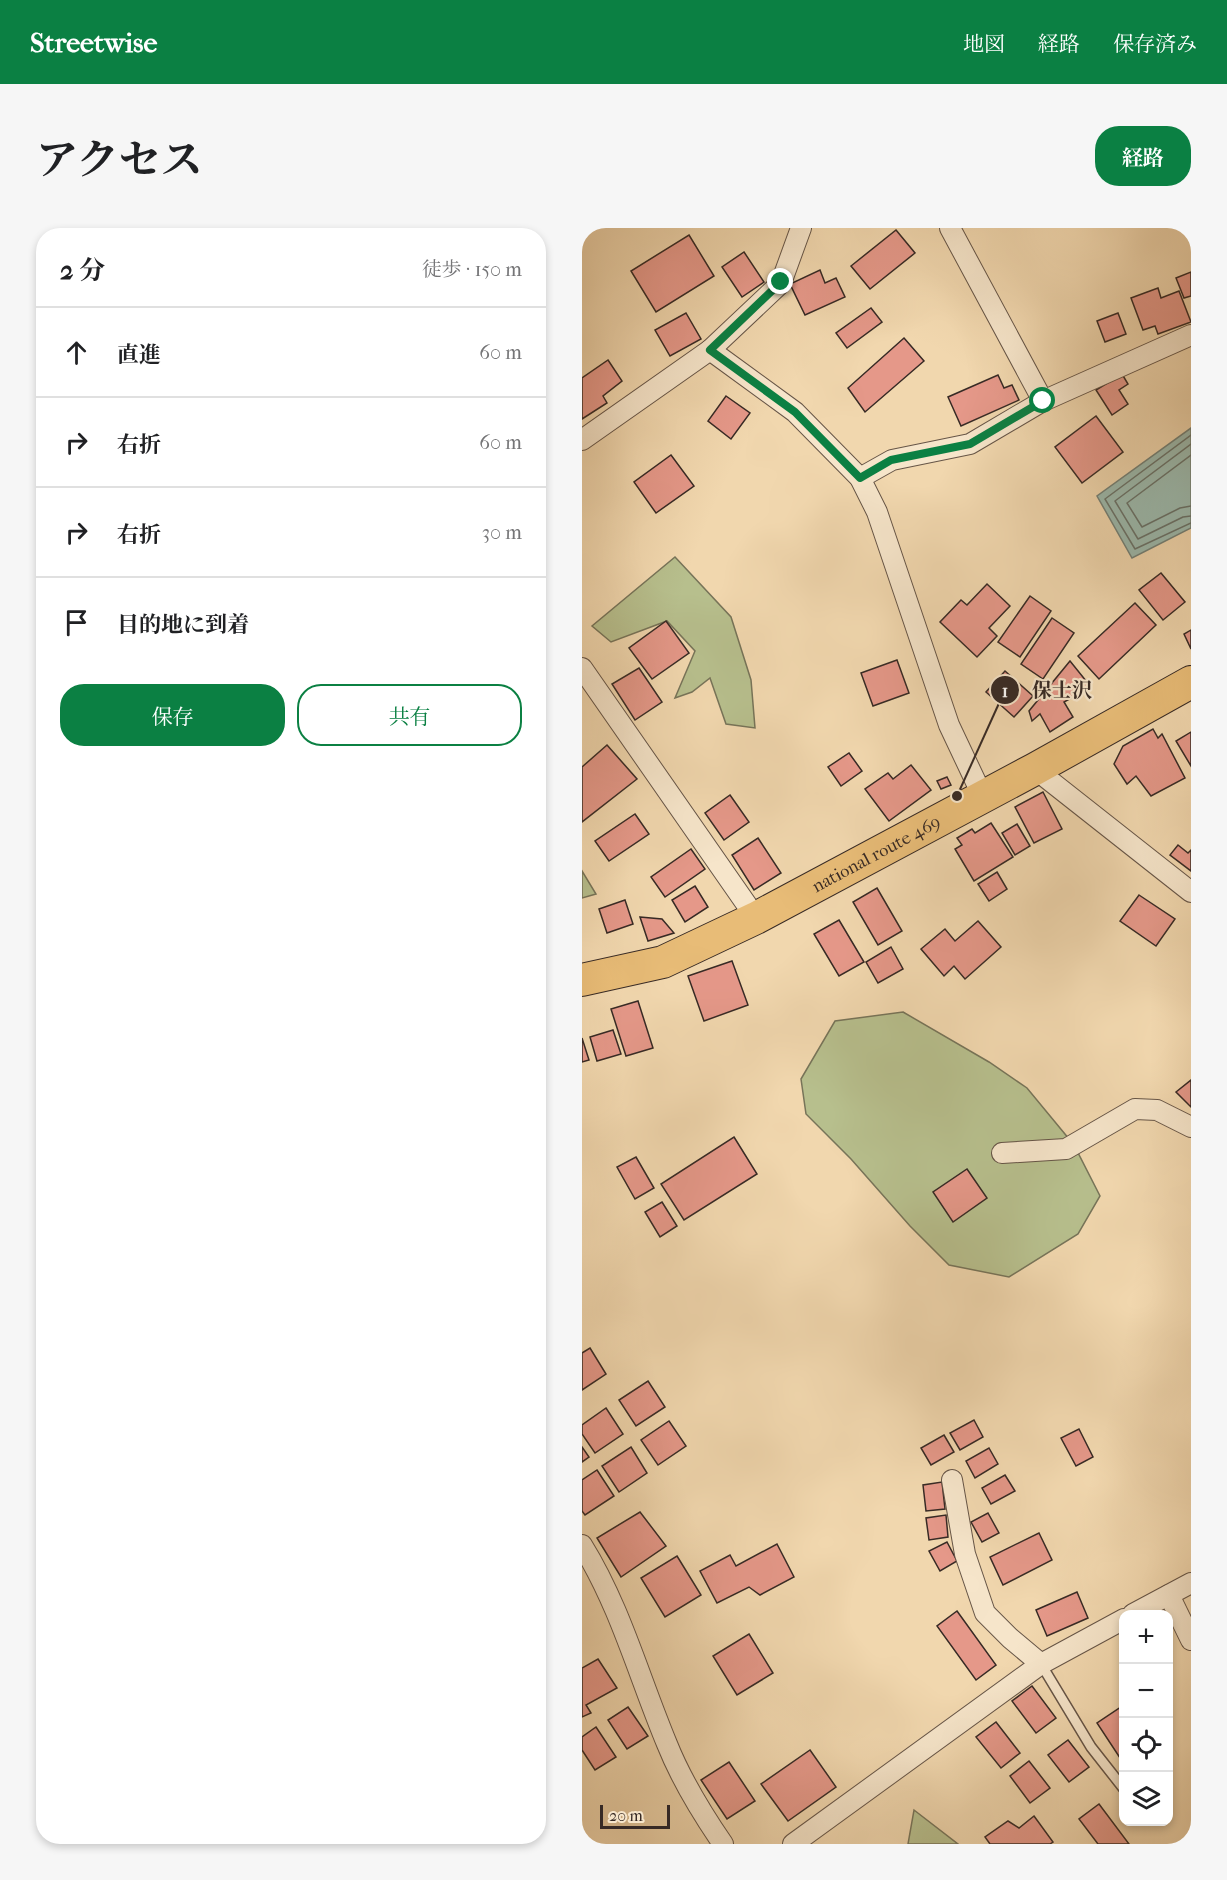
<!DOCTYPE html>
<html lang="ja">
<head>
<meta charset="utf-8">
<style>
	body { margin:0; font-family:"IM FELL French Canon","Noto Serif JP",serif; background:#f6f6f6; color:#202124 }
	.controls { position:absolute; right:18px; bottom:18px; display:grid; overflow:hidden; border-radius:12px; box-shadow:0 3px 9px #0003 }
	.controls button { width:54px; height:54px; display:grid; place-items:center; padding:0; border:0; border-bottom:2px solid #e0e0e0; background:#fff; color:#202124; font:30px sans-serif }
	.scale { position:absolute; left:18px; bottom:15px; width:70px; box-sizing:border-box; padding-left:6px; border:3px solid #372a25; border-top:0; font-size:16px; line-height:21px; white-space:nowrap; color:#372a25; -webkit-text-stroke:4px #f6e5ca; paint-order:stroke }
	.stop { position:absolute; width:18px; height:18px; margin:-14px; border:4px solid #0b8043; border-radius:50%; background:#fff }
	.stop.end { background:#0b8043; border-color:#fff; box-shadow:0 2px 6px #0008 }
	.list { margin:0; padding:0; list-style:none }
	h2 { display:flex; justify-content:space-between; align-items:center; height:78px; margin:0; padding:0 24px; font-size:26px }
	h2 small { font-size:20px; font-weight:400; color:#757577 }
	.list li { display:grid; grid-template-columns:39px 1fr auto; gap:18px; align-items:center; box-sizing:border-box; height:90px; padding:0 24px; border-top:2px solid #e0e0e0 }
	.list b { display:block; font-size:22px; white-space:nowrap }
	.list em { font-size:20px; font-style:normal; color:#757577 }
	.actions { display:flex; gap:12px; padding:18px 24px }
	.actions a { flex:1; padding:14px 0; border:2px solid #0b8043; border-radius:24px; text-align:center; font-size:21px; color:#0b8043 }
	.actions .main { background:#0b8043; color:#fff }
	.icon { flex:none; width:33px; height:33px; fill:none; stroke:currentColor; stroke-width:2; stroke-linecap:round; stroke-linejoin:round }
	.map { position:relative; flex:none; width:609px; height:1616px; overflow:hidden; border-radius:24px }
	header { display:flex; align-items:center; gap:36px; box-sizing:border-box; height:84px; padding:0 30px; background:#0b8043; color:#fff }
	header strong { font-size:28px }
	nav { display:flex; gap:33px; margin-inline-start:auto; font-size:21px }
	.intro { display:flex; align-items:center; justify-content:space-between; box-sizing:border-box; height:144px; padding:0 36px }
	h1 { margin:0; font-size:42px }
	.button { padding:15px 27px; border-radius:24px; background:#0b8043; color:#fff; font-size:21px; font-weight:700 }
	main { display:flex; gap:36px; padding:0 36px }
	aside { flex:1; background:#fff; border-radius:24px; box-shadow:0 3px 9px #0003 }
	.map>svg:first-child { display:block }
	.green { fill:#b7bf8d; stroke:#777459; stroke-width:1.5 }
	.water { fill:#9bb9ad; stroke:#738077; stroke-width:1.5 }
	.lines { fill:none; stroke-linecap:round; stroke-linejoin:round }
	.shore { stroke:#697269; stroke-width:1.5 }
	.building { fill:#e59889; stroke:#372a25; stroke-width:1.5 }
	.service-casing { stroke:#665547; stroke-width:12 }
	.minor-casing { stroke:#665547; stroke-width:22 }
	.trunk-casing { stroke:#372a25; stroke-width:34 }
	.service { stroke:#f6e5ca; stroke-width:9 }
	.minor { stroke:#f6e5ca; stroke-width:20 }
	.trunk { stroke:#e8bc77; stroke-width:32 }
	.route { stroke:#0b8043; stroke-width:8 }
	.labels { text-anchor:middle; stroke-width:4.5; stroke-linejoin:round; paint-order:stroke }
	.street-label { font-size:18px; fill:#372a25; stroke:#f6e5ca }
	.leader { fill:none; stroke:#372a25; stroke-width:2 }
	.callout-dot { fill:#372a25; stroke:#f6e5ca; stroke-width:2 }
	.mark-label { font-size:18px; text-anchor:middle; font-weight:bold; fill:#fff }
	.callout-label { font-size:20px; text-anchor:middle; font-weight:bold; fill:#372a25; stroke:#f6e5ca; stroke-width:4.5; stroke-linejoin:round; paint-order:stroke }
</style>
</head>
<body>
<header>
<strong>Streetwise</strong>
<nav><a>地図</a><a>経路</a><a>保存済み</a></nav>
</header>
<div class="intro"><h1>アクセス</h1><a class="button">経路</a></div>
<main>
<aside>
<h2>2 分<small>徒歩 · 150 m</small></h2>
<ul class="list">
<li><svg class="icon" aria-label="ahead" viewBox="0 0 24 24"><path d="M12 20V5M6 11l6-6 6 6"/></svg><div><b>直進</b></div><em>60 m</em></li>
<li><svg class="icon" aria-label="right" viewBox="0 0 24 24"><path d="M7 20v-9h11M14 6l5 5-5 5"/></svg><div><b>右折</b></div><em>60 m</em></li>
<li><svg class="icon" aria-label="right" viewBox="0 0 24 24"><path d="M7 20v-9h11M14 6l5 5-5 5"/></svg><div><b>右折</b></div><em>30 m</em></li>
<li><svg class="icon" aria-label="arrive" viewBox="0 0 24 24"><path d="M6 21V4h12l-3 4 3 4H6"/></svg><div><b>目的地に到着</b></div></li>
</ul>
<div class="actions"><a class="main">保存</a><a>共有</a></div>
</aside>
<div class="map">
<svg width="609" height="1616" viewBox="0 0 609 1616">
	<rect width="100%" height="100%" fill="#f1d7ae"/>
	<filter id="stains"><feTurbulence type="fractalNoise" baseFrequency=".00333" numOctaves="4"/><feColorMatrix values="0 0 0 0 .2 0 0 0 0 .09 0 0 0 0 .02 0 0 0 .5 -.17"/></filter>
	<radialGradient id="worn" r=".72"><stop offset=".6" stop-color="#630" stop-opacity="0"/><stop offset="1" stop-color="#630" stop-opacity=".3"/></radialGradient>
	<!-- green -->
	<g class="green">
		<polygon points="93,329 149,389 169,452 173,500 144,496 128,450 110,464 93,470 113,423 85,393 29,414 10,398"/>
		<polygon points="0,643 14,666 0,670"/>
		<polygon points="321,784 407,834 445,860 492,917 518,968 496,1006 427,1049 367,1037 328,998 269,931 224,886 219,851 253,793"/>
		<polygon points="332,1582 376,1616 326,1616"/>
	</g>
	<!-- water -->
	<polygon class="water" points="609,200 609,300 550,330 515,268"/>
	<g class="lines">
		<!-- shore -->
		<g class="shore">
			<polyline points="609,207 523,271 553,321 609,295"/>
			<polyline points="609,216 533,273 556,311 601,289 609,288"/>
			<polyline points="609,227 545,275 560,299 598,280 609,278"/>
		</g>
	</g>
	<!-- building -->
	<g class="building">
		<polygon points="314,2 333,25 288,61 269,38"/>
		<polygon points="107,7 132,48 74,84 49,43"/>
		<polygon points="162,24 182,54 160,69 140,39"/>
		<polygon points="238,42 243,55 254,50 263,69 223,87 208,56"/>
		<polygon points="609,44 609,68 602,70 594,50"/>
		<polygon points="576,60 579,70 597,63 609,94 576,106 573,98 561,102 549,70"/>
		<polygon points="289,80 300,94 265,120 254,105"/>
		<polygon points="104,85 119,111 88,128 73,102"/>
		<polygon points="536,85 544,106 523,114 515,93"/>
		<polygon points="322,110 342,133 283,184 266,160"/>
		<polygon points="26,132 40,153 21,168 25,175 0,191 0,150"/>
		<polygon points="540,146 546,156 537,162 546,176 530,187 514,162"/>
		<polygon points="416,147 422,160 430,157 437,172 379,198 366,169"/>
		<polygon points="144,168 168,185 149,211 126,193"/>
		<polygon points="514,188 541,224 500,255 473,219"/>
		<polygon points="89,227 112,258 74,285 52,254"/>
		<polygon points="579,345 603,374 581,392 557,362"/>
		<polygon points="405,356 428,378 407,400 415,408 395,429 358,394 379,372 385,377"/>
		<polygon points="448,368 469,383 438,429 416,414"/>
		<polygon points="553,375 574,397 517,451 496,428"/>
		<polygon points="470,390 492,405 461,451 439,436"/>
		<polygon points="84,393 107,425 70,451 47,420"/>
		<polygon points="609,402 609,421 602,406"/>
		<polygon points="315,432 327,465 291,478 279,445"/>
		<polygon points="488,433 509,459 482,474 491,489 468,504 458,486 450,493 447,483"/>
		<polygon points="57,440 80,474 53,492 30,456"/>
		<polygon points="423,443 451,468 432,489 404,464"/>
		<polygon points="571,501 576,510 580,506 603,550 569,568 554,548 545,556 532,536 541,518"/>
		<polygon points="609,504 609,538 594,513"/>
		<polygon points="25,517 55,551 0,594 0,539"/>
		<polygon points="267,525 280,543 259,558 246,539"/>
		<polygon points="329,537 349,562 307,593 283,561 306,545 311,551"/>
		<polygon points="365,549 369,557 359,561 355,553"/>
		<polygon points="461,564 480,601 452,615 433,579"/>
		<polygon points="148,567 167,594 142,612 123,585"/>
		<polygon points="53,586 67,606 27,633 13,613"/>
		<polygon points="409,595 431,629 392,653 373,621 380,617 375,610 390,601 393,605"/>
		<polygon points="435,596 448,618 433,627 420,605"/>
		<polygon points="176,610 199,645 172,662 150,627"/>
		<polygon points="596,617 606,625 609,622 609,643 588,627"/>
		<polygon points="109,621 123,641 83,669 69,649"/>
		<polygon points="415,644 425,661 407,673 396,656"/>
		<polygon points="113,658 126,679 103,694 90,672"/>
		<polygon points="295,660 320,703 296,717 271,674"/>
		<polygon points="557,667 593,691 574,718 538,693"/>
		<polygon points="43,672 51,696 25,705 17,681"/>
		<polygon points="58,689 80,691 92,705 66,713"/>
		<polygon points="257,692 282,734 257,748 232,706"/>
		<polygon points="396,693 419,719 383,751 372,738 362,748 339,721 363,701 373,713"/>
		<polygon points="309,719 321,741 296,755 284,734"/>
		<polygon points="150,733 166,777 122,793 106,748"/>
		<polygon points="56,773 71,820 44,828 29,781"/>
		<polygon points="31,802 39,826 15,833 8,809"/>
		<polygon points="0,810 7,832 0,834"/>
		<polygon points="609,852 609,879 594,864"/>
		<polygon points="152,909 175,946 102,992 79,956"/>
		<polygon points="54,929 72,960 53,971 35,939"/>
		<polygon points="385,941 405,970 371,994 351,964"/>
		<polygon points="80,974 95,998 78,1009 63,984"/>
		<polygon points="8,1120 24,1146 0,1162 0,1125"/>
		<polygon points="66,1153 83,1179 54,1198 37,1172"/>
		<polygon points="24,1180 41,1206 13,1225 0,1206 0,1197"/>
		<polygon points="392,1192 401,1209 378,1222 368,1205"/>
		<polygon points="87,1193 104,1218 76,1237 59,1212"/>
		<polygon points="497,1201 511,1229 494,1238 479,1210"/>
		<polygon points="362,1207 372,1224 349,1237 339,1220"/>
		<polygon points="0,1219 7,1229 0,1234"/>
		<polygon points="49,1219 65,1245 37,1264 20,1238"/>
		<polygon points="407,1220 416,1236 393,1250 384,1233"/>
		<polygon points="15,1242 32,1268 3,1287 0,1283 0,1252"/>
		<polygon points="423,1247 433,1263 409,1276 400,1260"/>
		<polygon points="360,1254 363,1281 344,1283 341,1257"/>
		<polygon points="58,1284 84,1318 39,1349 15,1310"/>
		<polygon points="406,1285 417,1305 400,1314 389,1294"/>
		<polygon points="364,1287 366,1309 347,1312 344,1290"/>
		<polygon points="457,1305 470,1332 421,1357 408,1329"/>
		<polygon points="365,1314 375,1333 358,1343 347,1323"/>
		<polygon points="195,1316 212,1349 178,1367 167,1359 135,1375 118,1343 148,1327 154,1338"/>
		<polygon points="95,1328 119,1367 83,1389 59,1350"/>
		<polygon points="495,1364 506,1390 465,1408 454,1382"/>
		<polygon points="375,1383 414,1437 394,1452 355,1398"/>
		<polygon points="167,1406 191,1445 155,1467 131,1428"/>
		<polygon points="16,1431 35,1460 4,1477 9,1485 0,1489 0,1440"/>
		<polygon points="450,1458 474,1490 454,1505 430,1473"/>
		<polygon points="542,1477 542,1536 515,1495"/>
		<polygon points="46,1479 66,1508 45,1521 26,1492"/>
		<polygon points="414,1494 438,1525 419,1540 394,1509"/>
		<polygon points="14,1499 34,1529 13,1542 0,1522 0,1509"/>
		<polygon points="486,1512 507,1539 487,1554 466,1527"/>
		<polygon points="228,1522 254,1559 206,1593 179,1556"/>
		<polygon points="447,1533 468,1560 448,1575 428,1548"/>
		<polygon points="147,1534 173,1573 145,1591 119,1552"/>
		<polygon points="517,1576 547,1616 516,1616 497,1591"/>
		<polygon points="452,1588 471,1614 468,1616 408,1616 403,1609 426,1593 437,1600"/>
	</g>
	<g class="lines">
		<!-- service casing -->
		<g class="service-casing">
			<polyline id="service" points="459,1436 509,1519 542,1561"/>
		</g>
		<!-- minor casing -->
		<g class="minor-casing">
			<g id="minor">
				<polyline points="368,0 461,173"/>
				<polyline points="128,122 199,55 219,0"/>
				<polyline points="0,212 128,122 213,184 278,250 295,284 367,497 401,569"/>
				<polyline points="278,250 310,232 388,216 461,173 609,107"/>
				<polyline points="0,440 174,690"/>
				<polyline points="453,541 609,664"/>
				<polyline points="420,925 484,921 553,881 575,882 609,899"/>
				<polyline points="370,1252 383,1326 403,1385 428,1410 459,1436"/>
				<path d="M0 1317C38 1378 57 1449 85 1516 99 1551 119 1584 141 1616"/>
				<polyline points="587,1367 609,1412"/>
				<polyline points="551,1386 609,1355"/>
				<polyline points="211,1616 459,1436 542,1391"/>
			</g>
		</g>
		<!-- trunk casing -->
		<g class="trunk-casing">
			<g id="trunk">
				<path id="s1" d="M0 752 81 734 174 690 453 541 609 454"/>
			</g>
		</g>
		<!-- service -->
		<use href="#service" class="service"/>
		<!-- minor -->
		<use href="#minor" class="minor"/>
		<!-- trunk -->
		<use href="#trunk" class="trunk"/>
	</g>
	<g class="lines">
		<!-- route -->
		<polyline class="route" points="199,54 128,122 213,184 278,250 309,232 388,216 461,173"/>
	</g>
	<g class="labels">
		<!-- street labels -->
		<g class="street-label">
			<text dy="6" stroke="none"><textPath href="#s1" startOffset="322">national route 469</textPath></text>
		</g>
	</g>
	<!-- callouts -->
	<path class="leader" d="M375 568L423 462"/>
	<g class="callout-dot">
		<circle cx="375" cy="568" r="6"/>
		<circle cx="423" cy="462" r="15"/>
	</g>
	<g class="mark-label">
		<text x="423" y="469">1</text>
	</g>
	<g class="callout-label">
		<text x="480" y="469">保士沢</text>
	</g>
	<rect width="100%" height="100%" filter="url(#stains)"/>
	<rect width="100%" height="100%" fill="url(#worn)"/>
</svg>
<div class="controls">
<button>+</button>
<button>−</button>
<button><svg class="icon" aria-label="locate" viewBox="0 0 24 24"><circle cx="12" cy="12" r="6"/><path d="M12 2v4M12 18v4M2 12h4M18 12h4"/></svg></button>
<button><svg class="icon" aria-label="layers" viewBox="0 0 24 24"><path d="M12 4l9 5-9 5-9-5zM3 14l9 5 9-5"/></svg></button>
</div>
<div class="scale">20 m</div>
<div class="stop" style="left:461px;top:173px"></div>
<div class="stop end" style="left:199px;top:54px"></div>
</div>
</main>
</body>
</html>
